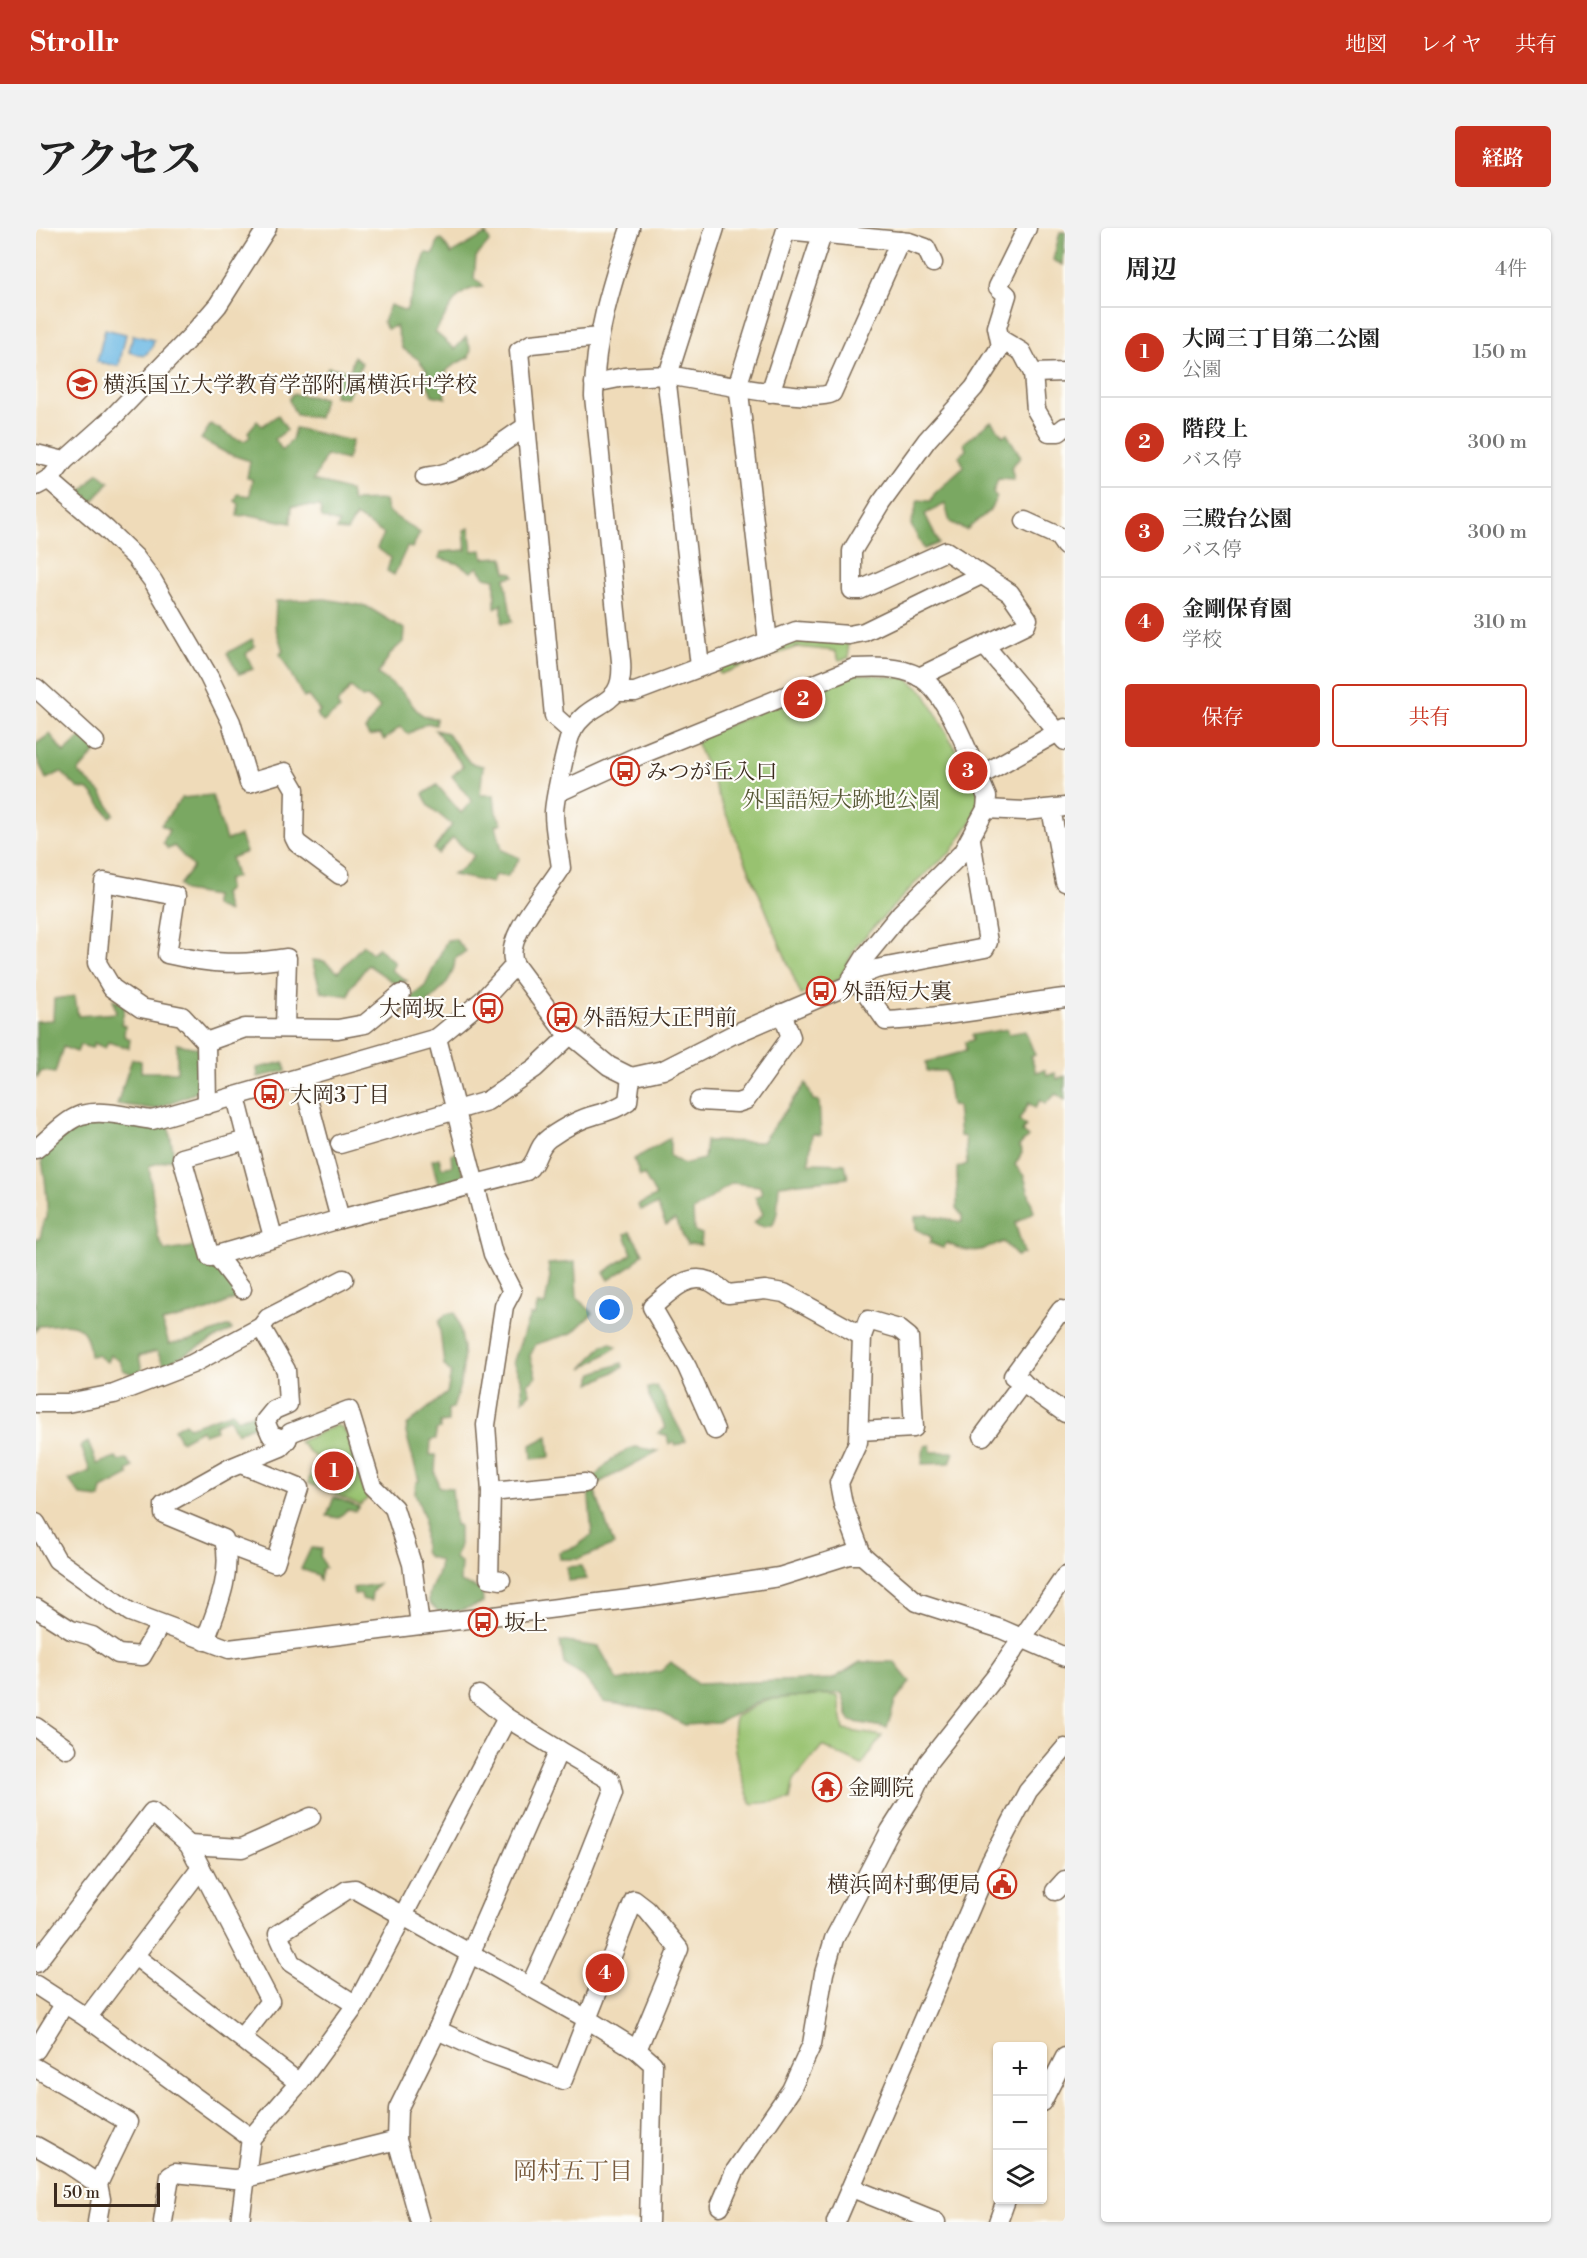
<!DOCTYPE html>
<html lang="ja">
<head>
<meta charset="utf-8">
<style>
	body { margin:0; font-family:"Libre Bodoni","Noto Serif JP",serif; background:#f2f2f2; color:#222 }
	.controls { position:absolute; right:18px; bottom:18px; display:grid; overflow:hidden; border-radius:6px; box-shadow:0 2px 4px #0004 }
	.controls button { width:54px; height:54px; display:grid; place-items:center; padding:0; border:0; border-bottom:2px solid #e0e0e0; background:#fff; color:#222; font:30px sans-serif }
	.scale { position:absolute; left:18px; bottom:15px; width:106px; box-sizing:border-box; padding-left:6px; border:3px solid #3b2a1e; border-top:0; font-size:16px; line-height:21px; white-space:nowrap; color:#3b2a1e; -webkit-text-stroke:4px #fdfcf7; paint-order:stroke }
	.you { position:absolute; left:574px; top:1082px; width:21px; height:21px; margin:-15px; border:4px solid #fff; border-radius:50%; background:#1a73e8; box-shadow:0 0 0 9px #1a73e833 }
	.badge { display:grid; place-items:center; width:39px; height:39px; border-radius:50%; background:#c8321e; color:#fff; font-size:20px; font-weight:700 }
	.pin { position:absolute; translate:-50% -50%; border:3px solid #fff; box-shadow:0 2px 6px #0006 }
	.list { margin:0; padding:0; list-style:none }
	h2 { display:flex; justify-content:space-between; align-items:center; height:78px; margin:0; padding:0 24px; font-size:26px }
	h2 small { font-size:20px; font-weight:400; color:#767676 }
	.list li { display:grid; grid-template-columns:39px 1fr auto; gap:18px; align-items:center; box-sizing:border-box; height:90px; padding:0 24px; border-top:2px solid #e0e0e0 }
	.list b { display:block; font-size:22px; white-space:nowrap }
	.list p { margin:0; font-size:20px; white-space:nowrap; color:#767676 }
	.list em { font-size:20px; font-style:normal; color:#767676 }
	.actions { display:flex; gap:12px; padding:18px 24px }
	.actions a { flex:1; padding:14px 0; border:2px solid #c8321e; border-radius:6px; text-align:center; font-size:21px; color:#c8321e }
	.actions .main { background:#c8321e; color:#fff }
	.icon { flex:none; width:33px; height:33px; fill:none; stroke:currentColor; stroke-width:2; stroke-linecap:round; stroke-linejoin:round }
	.map { position:relative; flex:none; width:1029px; height:1994px; overflow:hidden; border-radius:6px }
	header { display:flex; align-items:center; gap:36px; box-sizing:border-box; height:84px; padding:0 30px; background:#c8321e; color:#fff }
	header strong { font-size:28px }
	nav { display:flex; gap:33px; margin-inline-start:auto; font-size:21px }
	.intro { display:flex; align-items:center; justify-content:space-between; box-sizing:border-box; height:144px; padding:0 36px }
	h1 { margin:0; font-size:42px }
	.button { padding:15px 27px; border-radius:6px; background:#c8321e; color:#fff; font-size:21px; font-weight:700 }
	main { display:flex; gap:36px; padding:0 36px }
	aside { flex:1; background:#fff; border-radius:6px; box-shadow:0 2px 4px #0004 }
	.map>svg:first-child { display:block }
	.green { fill:#98c26f; stroke:#6a7646; stroke-width:1.5 }
	.forest { fill:#7aa862; stroke:#5a6940; stroke-width:1.5 }
	.water { fill:#6ab8e4; stroke:#527181; stroke-width:1.5 }
	.lines { fill:none; stroke-linecap:round; stroke-linejoin:round }
	.minor-casing { stroke:#7a6854; stroke-width:21 }
	.minor { stroke:#fff; stroke-width:18 }
	.labels { text-anchor:middle; stroke-width:4.5; stroke-linejoin:round; paint-order:stroke }
	.poi-label { font-size:22px; fill:#3b2a1e; stroke:#fdfcf7; text-anchor:start }
	.park-label { font-size:22px; fill:#575836; stroke:#fdfcf7 }
	.neighbourhood-label { font-size:24px; fill:#785a3c; stroke:#fdfcf7 }
</style>
</head>
<body>
<header>
<strong>Strollr</strong>
<nav><a>地図</a><a>レイヤ</a><a>共有</a></nav>
</header>
<div class="intro"><h1>アクセス</h1><a class="button">経路</a></div>
<main>
<div class="map">
<svg width="1029" height="1994" viewBox="0 0 1029 1994">
	<rect width="100%" height="100%" fill="#fdfcf7"/>
	<filter id="ink" filterUnits="userSpaceOnUse"><feTurbulence type="fractalNoise" baseFrequency=".0167" numOctaves="2"/><feDisplacementMap in="SourceGraphic" scale="12" xChannelSelector="R" yChannelSelector="G"/><feConvolveMatrix kernelMatrix="1 2 1 2 8 2 1 2 1" color-interpolation-filters="sRGB"/></filter>
	<filter id="wash" filterUnits="userSpaceOnUse"><feTurbulence type="fractalNoise" baseFrequency=".008" numOctaves="4" result="noise"/><feDisplacementMap in="SourceGraphic" scale="24" xChannelSelector="R" yChannelSelector="G"/><feGaussianBlur stdDeviation="1.35" result="paint"/><feColorMatrix in="noise" values="0 0 0 0 0 0 0 0 0 0 0 0 0 0 0 0 0 1.4 0 .05"/><feComposite in="paint" operator="in"/></filter>
	<g filter="url(#wash)">
		<rect width="100%" height="100%" fill="#efdbb9"/>
		<!-- green -->
		<g class="green">
			<polygon points="762,408 812,414 813,430 803,432 799,423 761,419 684,446 680,439"/>
			<polygon points="816,445 870,450 888,464 945,567 940,587 915,624 883,651 821,717 804,751 765,767 659,511"/>
			<polygon points="300,1197 307,1200 311,1207 326,1259 332,1270 324,1277 272,1255 280,1230 263,1214"/>
			<path d="M783 1466 802 1468 808 1502 846 1508 826 1537 786 1518 758 1552 754 1572 715 1576C707 1553 691 1511 700 1488L730 1472Z"/>
		</g>
		<!-- forest -->
		<g class="forest">
			<polygon points="1024,4 1029,4 1027,37 1017,32"/>
			<path d="M450 6 454 13 440 29 438 51 445 55 447 59C418 60 414 83 399 104L419 121 430 109 435 122 433 129C411 140 401 144 410 170L396 167 388 147 391 143 383 132 366 120 360 98 351 101 347 94 354 77 370 83 390 25 398 26 402 12 406 11 415 26Z"/>
			<polygon points="318,128 326,135 311,170 298,168 300,148 290,145 292,139 314,143"/>
			<polygon points="256,166 288,170 283,190 260,187 253,172"/>
			<polygon points="242,187 251,202 239,211 246,222 256,212 259,200 316,213 311,232 290,227 278,252 314,263 316,273 349,272 351,283 384,305 376,320 371,319 358,347 351,343 355,330 341,320 348,306 320,288 311,303 301,302 303,295 286,290 284,278 256,278 255,295 214,287 201,288 203,276 199,273 202,266 214,268 216,251 211,250 214,233 190,225 165,211 175,196 198,210 208,213 214,209 212,204 221,193 226,198"/>
			<polygon points="955,193 967,208 971,206 985,229 975,239 978,252 962,251 957,265 961,269 953,283 930,302 914,294 909,276 889,286 903,315 888,321 875,297 882,272 895,273 898,266 928,239 923,228 930,222 928,215"/>
			<polygon points="62,245 73,254 52,279 40,269"/>
			<polygon points="433,300 436,323 446,322 447,330 467,329 470,344 477,345 478,348 469,350 476,394 466,395 466,376 459,380 459,351 449,349 442,339 435,344 423,336 403,330 405,324 430,322 428,302"/>
			<path d="M289 371 330 378 368 401 367 414 355 425 342 446C350 452 359 458 366 464 378 476 380 490 400 490V497L391 495 372 506 364 499 348 512 344 506 333 508 329 502 344 479 331 469 326 470 315 459 301 476 304 481 287 494 280 486 284 483 272 468 268 470 244 426 247 423 239 398 240 373Z"/>
			<polygon points="216,411 219,418 210,426 217,441 203,446 191,425"/>
			<polygon points="399,502 411,505 434,535 447,538 444,567 458,567 460,585 466,595 460,597 466,622 484,630 471,649 459,647 456,655 416,647 426,641 438,628 417,610 402,626 398,621 416,597 393,578 387,566 401,557 425,585 436,573 416,548 427,538"/>
			<polygon points="14,506 28,525 46,508 62,521 42,544 65,565 78,586 74,589 53,562 42,560 25,544 10,551 0,528 0,516"/>
			<polygon points="176,567 190,612 204,608 210,624 195,630 200,649 191,652 192,661 187,666 192,684 178,678 178,668 148,663 143,657 157,639 138,618 132,621 127,615 133,602 125,597 146,570"/>
			<path d="M419 711 430 723 419 731C418 753 402 765 386 780L383 774 373 777V781L358 783 389 758 411 712Z"/>
			<polygon points="327,717 336,725 342,720 359,735 355,742 371,753 360,756 332,737 315,759 313,768 285,764 276,732 288,733 302,744"/>
			<polygon points="39,768 42,788 80,785 77,771 89,778 85,796 89,798 88,808 94,811 93,820 72,814 69,820 58,815 56,820 44,817 41,824 27,819 19,845 6,843 1,849 0,793 17,792 18,771"/>
			<path d="M971 801 973 806 989 803 999 827 995 829 1000 844 1009 842 1011 848 1019 845 1021 851 1029 848V872L1020 866 1009 876 1004 872 999 880 993 875 983 892 990 898 986 904 992 909 983 918 986 925 979 937 988 948 998 984 979 995 988 1025 981 1028 967 1014C944 1024 934 1027 911 1015L907 1020 894 1015 895 1009 880 1001 879 989 891 987 926 994V988L921 981V940L931 936 929 909 924 908 921 878 915 877 910 843H891L890 834 930 823 929 814 937 812 936 807Z"/>
			<polygon points="141,816 162,820 161,864 119,881 81,876 96,831 105,833 105,844 141,844"/>
			<polygon points="248,834 250,843 222,849 221,840"/>
			<polygon points="770,855 777,872 783,873 785,907 776,906 773,935 809,936 812,950 743,957 741,985 737,997 728,999 718,995 727,986 719,969 726,966 724,958 696,955 657,983 658,1003 666,1006 665,1017 651,1016 639,992 630,997 621,977 604,982 602,977 620,968 608,947 604,948 598,931 634,910 634,928 647,936 668,931 670,913 726,914"/>
			<path d="M47 892 132 894 138 930 113 938 122 1009 129 1023 164 1018 203 1069 172 1083 126 1094 133 1116 156 1112 194 1098 196 1102 128 1137 121 1123 103 1128 106 1143 96 1146 87 1142 84 1133 74 1127 71 1134 61 1127 54 1128C51 1089 33 1096 3 1098L0 1103V1011L4 1010 8 992 11 991C12 967 9 946 4 923Z"/>
			<polygon points="421,924 428,950 402,956 396,932 403,930 406,940 416,938 415,926"/>
			<polygon points="594,1004 607,1025 596,1037 573,1052 568,1044 596,1026 589,1006"/>
			<polygon points="539,1034 541,1070 557,1085 536,1105 500,1116 494,1128 500,1149 491,1156 494,1165 487,1172 485,1151 477,1135 494,1087 498,1088 502,1076 509,1077 514,1049 512,1036"/>
			<path d="M419 1085C432 1119 429 1147 417 1180L412 1181V1194L404 1195V1201L400 1202V1211L395 1212 394 1227H400L399 1246 403 1259 416 1260 419 1297H423V1317L419 1330 425 1335 424 1354 446 1362 447 1375 419 1384 402 1383 393 1374C391 1358 406 1348 403 1332L391 1328 388 1324V1289L379 1265 380 1254 383 1253 370 1205 371 1197 411 1165 415 1145 408 1137 403 1094 410 1086Z"/>
			<polygon points="575,1115 581,1119 546,1141 567,1117"/>
			<polygon points="586,1135 587,1139 555,1156 557,1145"/>
			<polygon points="621,1158 650,1213 640,1218 638,1214 633,1216 631,1208 622,1205 630,1200 613,1168 612,1160"/>
			<polygon points="226,1182 225,1199 221,1202 216,1198 201,1205 193,1190 179,1197 180,1202 168,1206 165,1202 145,1213 138,1201 149,1195 153,1199 196,1184 201,1191"/>
			<polygon points="512,1208 514,1229 496,1231 495,1217"/>
			<polygon points="52,1214 61,1236 80,1229 83,1233 90,1231 97,1239 91,1243 93,1247 66,1261 64,1270 45,1268 33,1252 54,1243 45,1218"/>
			<polygon points="894,1217 895,1224 918,1224 914,1235 886,1236 888,1218"/>
			<path d="M599 1219 622 1223 557 1258 578 1317 543 1331H524L523 1324 539 1319 556 1307 552 1258C564 1242 578 1225 599 1219Z"/>
			<polygon points="298,1269 323,1279 319,1283 311,1282 302,1290 291,1288"/>
			<polygon points="275,1320 286,1321 284,1327 289,1340 285,1342 284,1353 282,1347 265,1341"/>
			<polygon points="545,1338 551,1351 532,1353 531,1339"/>
			<polygon points="343,1356 336,1364 335,1373 326,1371 325,1366 318,1366 317,1360"/>
			<polygon points="524,1413 563,1419 582,1453 625,1443 635,1434 661,1456 797,1451 824,1434 858,1434 874,1454 859,1474 851,1500 814,1493 806,1465 728,1471 682,1495 649,1497 620,1482 568,1474 548,1449 528,1436"/>
		</g>
		<!-- water -->
		<g class="water">
			<polygon points="69,101 90,106 83,138 61,134"/>
			<polygon points="97,107 118,112 116,120 108,128 93,124"/>
		</g>
	</g>
	<g filter="url(#ink)">
		<g class="lines">
			<!-- minor casing -->
			<g class="minor-casing">
				<g id="minor">
					<polyline points="964,111 986,124 997,145 1000,182 1013,204 1023,204 1029,199"/>
					<polyline points="997,145 1029,144"/>
					<polyline points="558,155 588,149 632,147 679,0"/>
					<polyline points="734,165 784,13 784,0"/>
					<polyline points="0,226 28,233"/>
					<path d="M389 249C427 245 459 220 489 199"/>
					<polyline points="12,251 70,301 99,329 117,353 173,449 195,494 213,555 249,544 259,561 258,609 261,615 304,647"/>
					<polyline points="0,258 15,250 28,233 74,192 156,107 182,77 231,0"/>
					<polyline points="989,293 1022,308 1029,318"/>
					<polyline points="732,414 702,156 750,2 873,14 890,20 897,35"/>
					<polyline points="949,418 1029,513"/>
					<path d="M664 438 631 156 632 147C662 152 775 176 796 165L864 13"/>
					<polyline points="883,449 990,397 992,391 974,365 910,323 824,362 816,362 816,323 845,275 891,212 938,160 965,118 961,99 971,67 962,59 991,0"/>
					<polyline points="0,460 59,514"/>
					<polyline points="582,464 599,464 760,403 813,407 828,404 945,347"/>
					<polyline points="536,504 518,488 483,123 495,116 563,109"/>
					<polyline points="942,549 1029,500"/>
					<path d="M523 564 604 527 818 440C839 439 862 438 882 448 913 464 937 538 951 569L950 581 926 625 865 685 829 729 811 758 696 807 627 842 595 849 573 838 525 799 479 737C465 711 512 663 525 640 523 622 518 603 518 585 518 573 531 513 536 503 556 468 589 483 585 433L558 168C558 110 576 55 594 0"/>
					<polyline points="950,581 990,583 1029,579"/>
					<polyline points="1015,581 1029,654"/>
					<path d="M935 612 952 714 949 720 840 741 819 749 850 793C910 790 969 777 1029 770"/>
					<polyline points="401,810 457,1026 476,1063 468,1078 450,1197 455,1264 549,1255"/>
					<polyline points="170,814 209,800 302,801 329,796 365,766"/>
					<polyline points="200,869 211,912"/>
					<polyline points="663,873 701,875 710,872 755,809 746,785"/>
					<path d="M171 877 170 814 146 788 105 780 76 760 61 735 68 654 140 668 131 726C179 737 203 737 251 730L249 799"/>
					<polyline points="304,916 451,873 499,840 534,807"/>
					<path d="M0 921C14 910 28 893 45 887 67 881 94 889 116 892L401 810 447 772 479 737"/>
					<path d="M304 991 490 943C503 934 500 919 513 910 526 901 543 891 559 887 572 883 581 881 592 873L595 849"/>
					<polyline points="237,1009 211,912 146,930 174,1029 304,991 266,849"/>
					<polyline points="180,1027 206,1061"/>
					<polyline points="1029,1085 1025,1082 977,1148 1029,1185"/>
					<polyline points="225,1099 250,1142 252,1176 238,1182 229,1193 235,1207 251,1212 254,1205 313,1182 336,1258 358,1280 376,1336 384,1397"/>
					<polyline points="0,1175 31,1175 78,1166 156,1136 225,1099 232,1090 308,1051"/>
					<path d="M679 1202 651 1139 616 1079C631 1067 651 1044 672 1053 679 1055 686 1062 692 1066L729 1062 748 1065 826 1108"/>
					<polyline points="823,1203 878,1200 873,1109 863,1101 832,1092 826,1108 822,1214 803,1255 807,1276 826,1327"/>
					<polyline points="947,1208 987,1154"/>
					<polyline points="455,1264 453,1350 465,1352"/>
					<polyline points="0,1295 21,1332 94,1384 193,1421 617,1368 743,1349 813,1327 826,1327 881,1374 965,1401 1029,1429"/>
					<polyline points="189,1316 239,1335 263,1260 205,1236"/>
					<polyline points="0,1380 35,1402 56,1408 82,1426 106,1428 124,1397"/>
					<path d="M169 1413C181 1380 197 1346 188 1311L128 1286V1277L194 1240 245 1219 251 1212"/>
					<polyline points="443,1467 471,1490 523,1522"/>
					<polyline points="0,1499 31,1521"/>
					<polyline points="153,1617 206,1620 275,1589"/>
					<polyline points="1019,1663 1029,1652"/>
					<polyline points="99,1728 263,1855"/>
					<polyline points="0,1735 116,1584 153,1617 234,1773 206,1809"/>
					<polyline points="0,1757 51,1790 215,1910"/>
					<polyline points="494,1758 545,1646 577,1565 574,1552 523,1522 401,1802 450,1824 527,1852 598,1672 611,1682 643,1721 601,1822"/>
					<polyline points="320,1777 255,1735 242,1706 311,1662 319,1661 551,1791 601,1822 617,1836 613,1994"/>
					<polyline points="51,1790 165,1640"/>
					<polyline points="0,1822 29,1775"/>
					<polyline points="0,1840 92,1894 62,1956 65,1971 61,1994"/>
					<polyline points="1006,1874 1029,1829"/>
					<polyline points="0,1918 34,1937 62,1956"/>
					<polyline points="816,1960 900,1994"/>
					<polyline points="684,1978 699,1943 755,1862 776,1816 788,1745 798,1711 854,1603 875,1570 892,1534 960,1448 1029,1348"/>
					<polyline points="127,1994 134,1948 139,1945 198,1951 210,1950 361,1912"/>
					<polyline points="204,1994 215,1910 263,1855 320,1777 471,1490"/>
					<polyline points="384,1994 361,1912 362,1881 401,1802"/>
					<polyline points="800,1994 953,1637 992,1563 1029,1520"/>
					<polyline points="962,1994 970,1972"/>
				</g>
			</g>
			<!-- minor -->
			<use href="#minor" class="minor"/>
		</g>
	</g>
	<!-- icons -->
	<defs>
		<g id="school-ring" transform="scale(1.5)"><circle r="9.5" fill="#fdfcf7" stroke="#c8321e" stroke-width="1.5"/><path d="M0-5L7-2L0 1L-7-2ZM-4 1L0 2.5L4 1V4Q0 6-4 4Z" fill="#c8321e"/></g>
		<g id="bus-ring" transform="scale(1.5)"><circle r="9.5" fill="#fdfcf7" stroke="#c8321e" stroke-width="1.5"/><path d="M-5-6H5V4H4V6H2V4H-2V6H-4V4H-5ZM-3.5-4V0h7V-4ZM-3.5 1.2v1.5H-2V1.2ZM2 1.2v1.5H3.5V1.2Z" fill="#c8321e"/></g>
		<g id="temple-ring" transform="scale(1.5)"><circle r="9.5" fill="#fdfcf7" stroke="#c8321e" stroke-width="1.5"/><path d="M0-6L5-2H3V0L6.5 2.5H4V6H1.5V3h-3V6H-4V2.5H-6.5L-3 0V-2H-5Z" fill="#c8321e"/></g>
		<g id="civic-ring" transform="scale(1.5)"><circle r="9.5" fill="#fdfcf7" stroke="#c8321e" stroke-width="1.5"/><path d="M-.6-6.5H3V-4.5H.6V-3L4-1V1h2V6H-6V1h2V-1L-.6-3ZM-1.2 2.5V6h2.4V2.5Z" fill="#c8321e"/></g>
	</defs>
	<g fill-rule="evenodd">
		<use href="#school-ring" x="46" y="156"/>
		<use href="#bus-ring" x="589" y="543"/>
		<use href="#bus-ring" x="785" y="763"/>
		<use href="#bus-ring" x="452" y="780"/>
		<use href="#bus-ring" x="526" y="789"/>
		<use href="#bus-ring" x="233" y="866"/>
		<use href="#bus-ring" x="447" y="1394"/>
		<use href="#temple-ring" x="791" y="1559"/>
		<use href="#civic-ring" x="966" y="1656"/>
	</g>
	<g class="labels">
		<!-- poi labels -->
		<g class="poi-label">
			<text x="67" y="164">横浜国立大学教育学部附属横浜中学校</text>
			<text x="610" y="551">みつが丘入口</text>
			<text x="806" y="771">外語短大裏</text>
			<text x="431" y="788" text-anchor="end">大岡坂上</text>
			<text x="547" y="797">外語短大正門前</text>
			<text x="254" y="874">大岡3丁目</text>
			<text x="468" y="1402">坂上</text>
			<text x="812" y="1567">金剛院</text>
			<text x="945" y="1664" text-anchor="end">横浜岡村郵便局</text>
		</g>
		<!-- park labels -->
		<g class="park-label">
			<text x="805" y="579">外国語短大跡地公園</text>
		</g>
		<!-- neighbourhood labels -->
		<g class="neighbourhood-label">
			<text x="537" y="1951">岡村五丁目</text>
		</g>
	</g>
</svg>
<div class="controls">
<button>+</button>
<button>−</button>
<button><svg class="icon" aria-label="layers" viewBox="0 0 24 24"><path d="M12 4l9 5-9 5-9-5zM3 14l9 5 9-5"/></svg></button>
</div>
<div class="scale">50 m</div>
<div class="you"></div>
<div class="pin badge" style="left:298px;top:1243px">1</div>
<div class="pin badge" style="left:767px;top:471px">2</div>
<div class="pin badge" style="left:932px;top:543px">3</div>
<div class="pin badge" style="left:569px;top:1745px">4</div>
</div>
<aside>
<h2>周辺<small>4件</small></h2>
<ul class="list">
<li><span class="badge">1</span><div><b>大岡三丁目第二公園</b><p>公園</p></div><em>150 m</em></li>
<li><span class="badge">2</span><div><b>階段上</b><p>バス停</p></div><em>300 m</em></li>
<li><span class="badge">3</span><div><b>三殿台公園</b><p>バス停</p></div><em>300 m</em></li>
<li><span class="badge">4</span><div><b>金剛保育園</b><p>学校</p></div><em>310 m</em></li>
</ul>
<div class="actions"><a class="main">保存</a><a>共有</a></div>
</aside>
</main>
</body>
</html>
